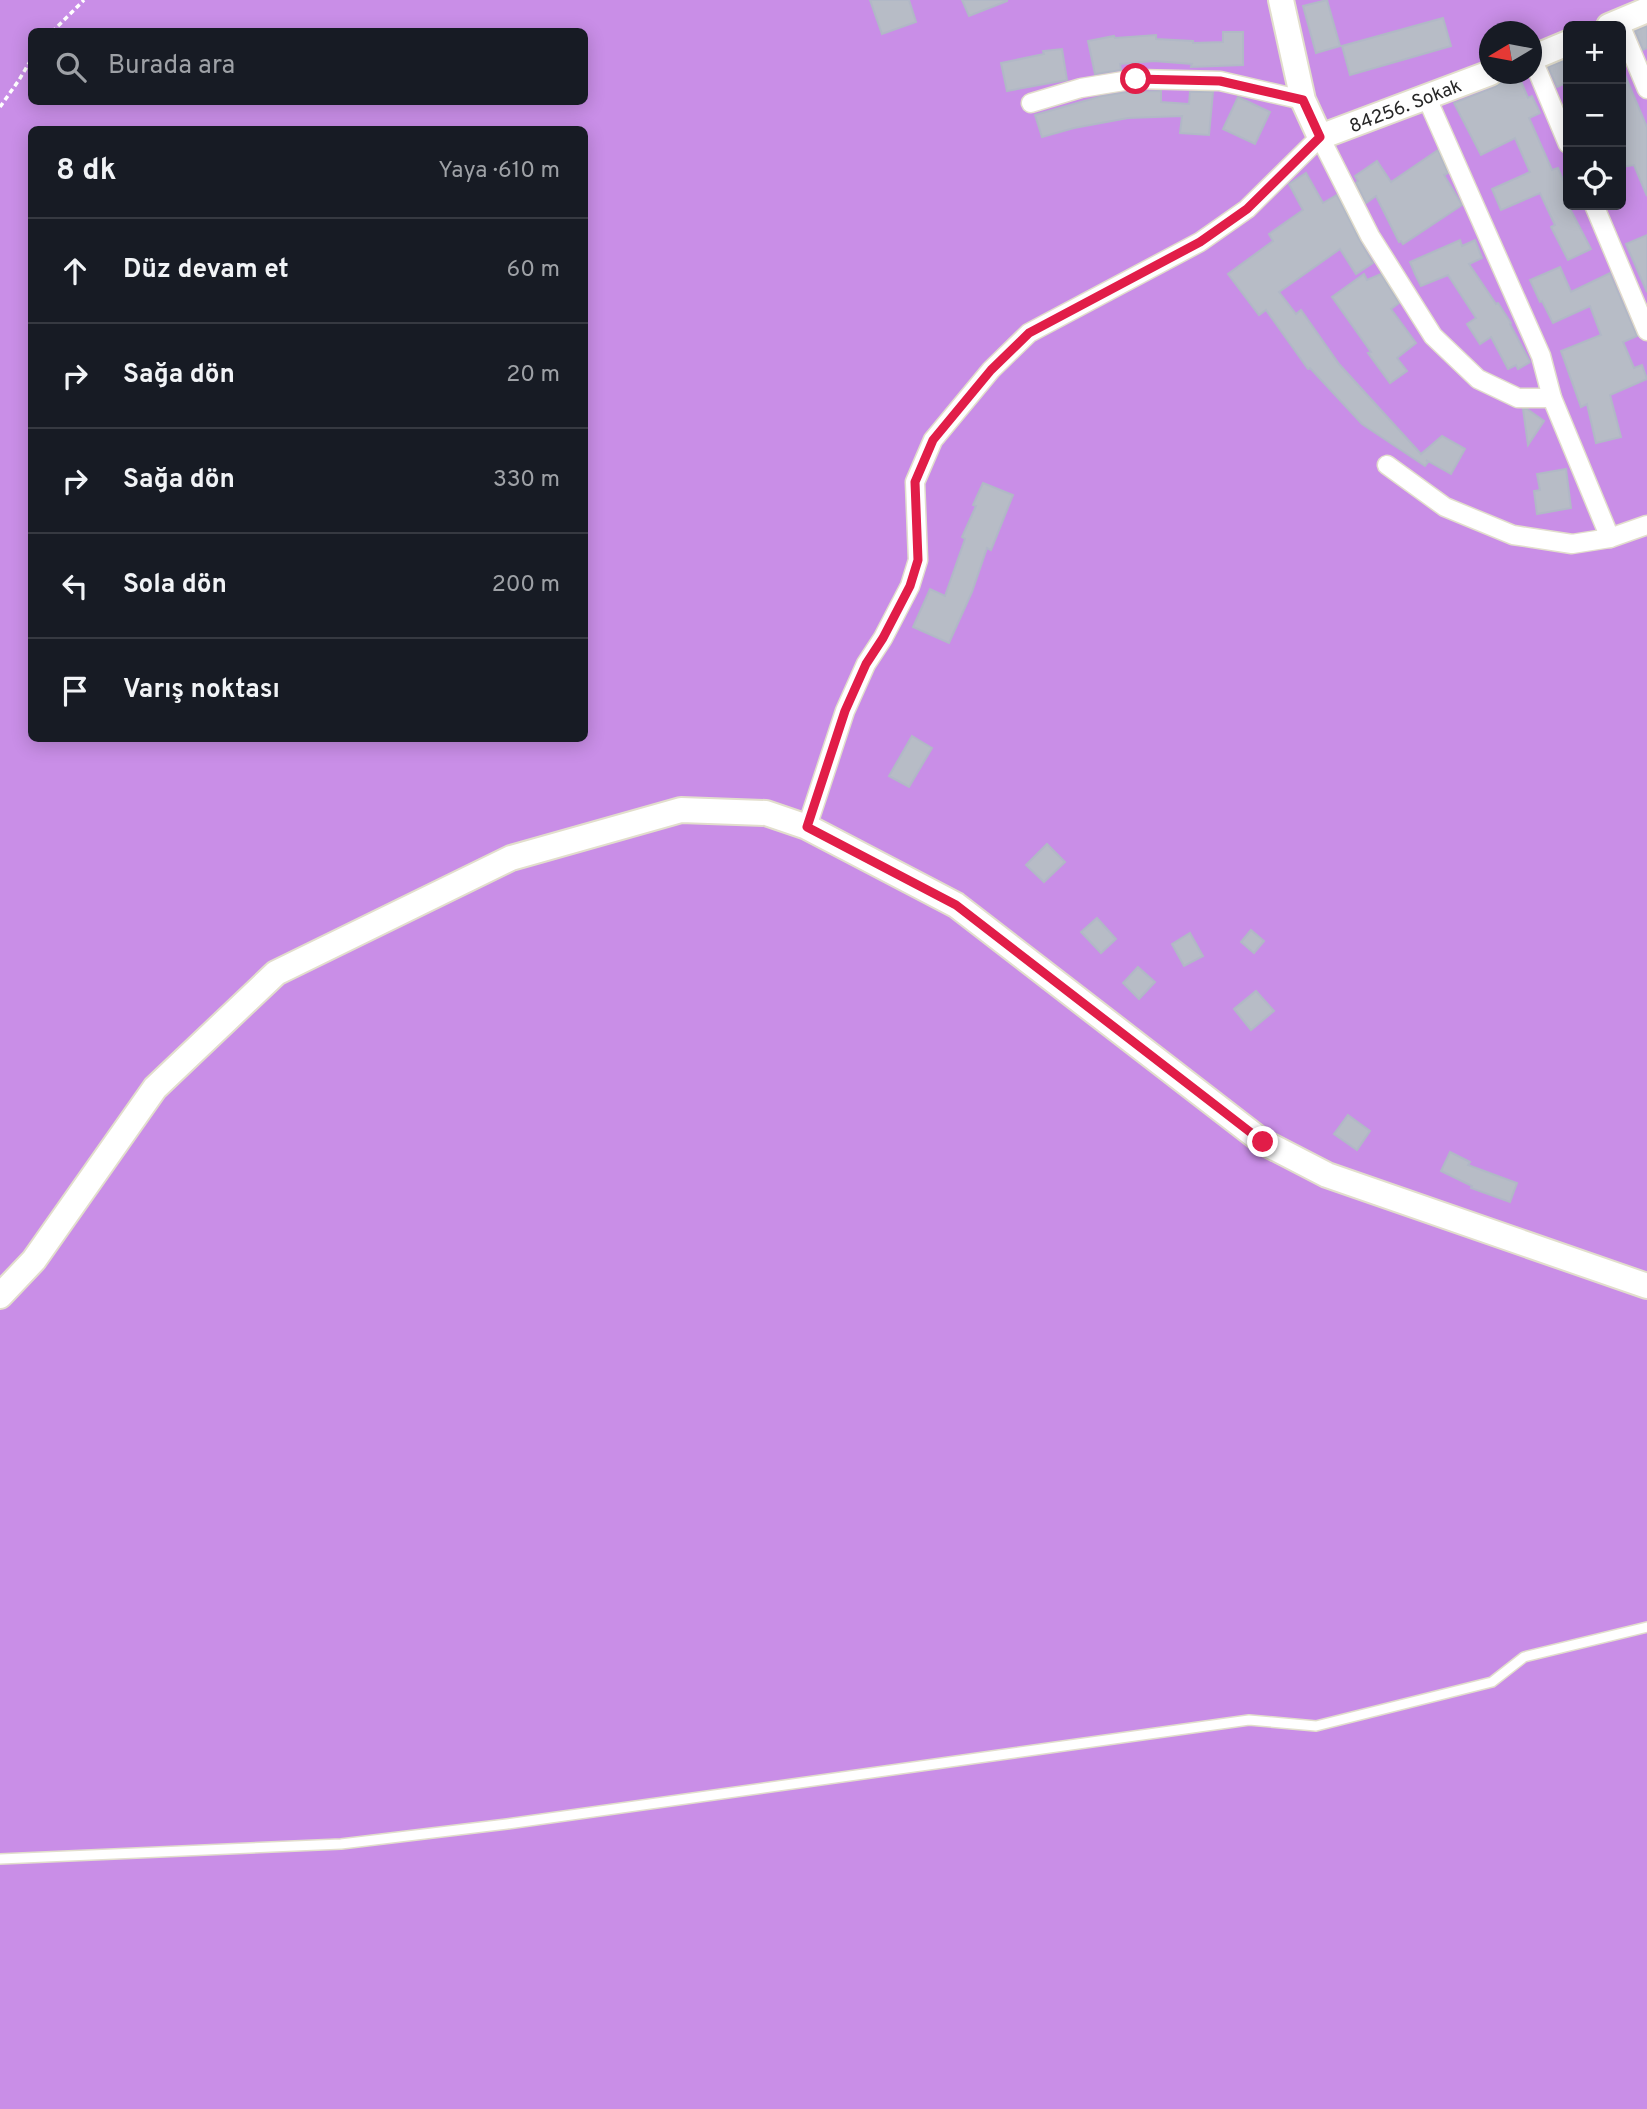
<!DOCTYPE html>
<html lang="tr">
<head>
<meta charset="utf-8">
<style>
	body { margin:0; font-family:Overpass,sans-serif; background:#242831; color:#f1f3f6 }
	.controls { position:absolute; right:21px; top:21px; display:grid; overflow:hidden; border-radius:10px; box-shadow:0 4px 18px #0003 }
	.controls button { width:63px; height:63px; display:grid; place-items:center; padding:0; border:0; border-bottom:2px solid #363941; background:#171b24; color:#f1f3f6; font:35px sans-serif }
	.compass { position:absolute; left:1479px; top:21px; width:63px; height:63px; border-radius:50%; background:#171b24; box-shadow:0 4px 18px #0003; rotate:260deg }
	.stop { position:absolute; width:21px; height:21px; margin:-16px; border:5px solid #e11d48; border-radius:50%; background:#fff }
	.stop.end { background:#e11d48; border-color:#fff; box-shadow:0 2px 7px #0008 }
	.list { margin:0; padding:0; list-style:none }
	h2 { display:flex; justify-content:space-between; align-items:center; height:91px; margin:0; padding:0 28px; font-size:30px }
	h2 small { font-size:23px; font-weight:400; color:#9ea1a6 }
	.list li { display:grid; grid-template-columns:46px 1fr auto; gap:21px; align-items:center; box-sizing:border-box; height:105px; padding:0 28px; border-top:2px solid #363941 }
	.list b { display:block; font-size:26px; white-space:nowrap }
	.list em { font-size:23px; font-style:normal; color:#9ea1a6 }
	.icon { flex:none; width:38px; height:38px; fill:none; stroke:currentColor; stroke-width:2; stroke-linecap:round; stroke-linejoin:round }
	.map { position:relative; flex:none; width:1647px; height:2109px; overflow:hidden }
	.search { position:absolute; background:#171b24; box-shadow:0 4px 18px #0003; left:28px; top:28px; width:560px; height:77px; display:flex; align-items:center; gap:18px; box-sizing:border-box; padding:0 24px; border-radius:10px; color:#9ea1a6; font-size:26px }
	.panel { position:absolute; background:#171b24; box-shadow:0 4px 18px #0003; left:28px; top:126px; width:560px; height:616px; border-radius:10px }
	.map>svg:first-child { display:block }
	.green { fill:#c98ee7; fill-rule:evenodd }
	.building { fill:#b7bcc6; stroke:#b1b8c6; stroke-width:2 }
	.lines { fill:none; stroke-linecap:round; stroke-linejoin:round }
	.lane-casing { stroke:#e2decc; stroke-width:12 }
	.street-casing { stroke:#e2decc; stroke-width:21 }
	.secondary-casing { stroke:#e2decc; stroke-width:28 }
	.path { stroke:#fff; stroke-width:3.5; stroke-dasharray:5 3.5; stroke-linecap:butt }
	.lane { stroke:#fff; stroke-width:9 }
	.street { stroke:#fff; stroke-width:18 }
	.secondary { stroke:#fff; stroke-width:24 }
	.route { stroke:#e11d48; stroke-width:9 }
	.labels { text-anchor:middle; stroke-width:5; stroke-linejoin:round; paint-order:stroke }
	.street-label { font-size:19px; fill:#272727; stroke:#fff }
</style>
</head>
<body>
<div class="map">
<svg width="1647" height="2109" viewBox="0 0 1647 2109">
	<rect width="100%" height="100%" fill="#d6dfeb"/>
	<!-- green -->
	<path class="green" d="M0 0H1647V2109H0ZM1568 26H1621V205H1568ZM32 32H584V102H32ZM1490 32H1532V74H1490ZM32 130H584V738H32Z"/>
	<!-- building -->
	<g class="building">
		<polygon points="870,0 909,0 916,22 882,34"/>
		<polygon points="962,0 1007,0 1007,1 969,16"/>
		<polygon points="1327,0 1340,46 1316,53 1303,6"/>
		<polygon points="1443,18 1451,46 1350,75 1342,46"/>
		<polygon points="1647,26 1647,48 1643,50 1635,31"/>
		<polygon points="1223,32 1243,32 1243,65 1191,67 1192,64 1154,61 1120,64 1121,70 1095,74 1088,41 1114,36 1115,38 1156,35 1156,39 1193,41 1193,43 1223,42"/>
		<polygon points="1062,49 1067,80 1007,91 1001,63 1044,54 1043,51"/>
		<polygon points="1568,59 1568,82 1557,87 1548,67"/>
		<polygon points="1621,66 1647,127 1647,196 1634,165 1621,167"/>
		<polygon points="1518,74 1528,98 1532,96 1540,113 1529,118 1552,170 1558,168 1568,192 1568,205 1591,249 1568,260 1551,227 1555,225 1540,193 1501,210 1492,189 1530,172 1515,138 1481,155 1454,103 1495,87 1502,81"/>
		<polygon points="1161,91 1161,102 1189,104 1190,92 1213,92 1209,135 1180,133 1182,116 1128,118 1074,128 1042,137 1035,115 1102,96 1127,92"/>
		<polygon points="1238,97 1270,112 1255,144 1223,129"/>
		<polygon points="1438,150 1448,173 1444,175 1462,205 1403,244 1401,241 1399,242 1376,196 1366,203 1356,183 1358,181 1355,176 1377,161 1391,182"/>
		<polygon points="1306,173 1323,203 1337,195 1360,241 1373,263 1356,274 1340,249 1279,292 1296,314 1301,310 1339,364 1421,454 1442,436 1465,449 1451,474 1426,460 1428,462 1425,466 1362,424 1310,368 1308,369 1266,310 1259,315 1228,274 1273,241 1269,234 1303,210 1289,184"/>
		<polygon points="1647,235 1647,292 1626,244"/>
		<polygon points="1460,240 1462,246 1475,240 1482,258 1469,264 1496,304 1498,303 1511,323 1510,324 1530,362 1518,369 1516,365 1508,369 1491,337 1480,344 1467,324 1476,318 1448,275 1421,286 1415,274 1410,262"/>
		<polygon points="1560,267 1571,292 1610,273 1637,336 1623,342 1634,368 1642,365 1647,379 1610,395 1621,437 1596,443 1587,404 1581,407 1561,351 1601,335 1590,306 1553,323 1542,301 1540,302 1530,280"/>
		<polygon points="1364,274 1367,280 1381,274 1399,303 1391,309 1416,343 1397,358 1407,371 1390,383 1368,353 1371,352 1332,297"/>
		<polygon points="1523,409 1527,409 1544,421 1528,445"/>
		<polygon points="1566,469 1571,508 1537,514 1534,491 1540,490 1537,474"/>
		<polygon points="983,483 1013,495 991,550 987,548 972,592 949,643 913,627 930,589 945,596 965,539 962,537 976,506 973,505"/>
		<polygon points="912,736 932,748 909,787 889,776"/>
		<polygon points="1047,844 1065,862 1044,882 1026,865"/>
		<polygon points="1097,918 1116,939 1101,953 1081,932"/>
		<polygon points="1251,930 1264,941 1254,953 1241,942"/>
		<polygon points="1190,933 1203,956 1184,966 1172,944"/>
		<polygon points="1138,967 1155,982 1139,999 1123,983"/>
		<polygon points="1256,991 1274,1011 1251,1030 1234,1009"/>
		<polygon points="1348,1115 1370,1131 1357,1150 1334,1134"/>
		<polygon points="1450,1152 1470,1162 1468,1165 1517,1183 1510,1202 1471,1188 1472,1186 1441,1171"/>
	</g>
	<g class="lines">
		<!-- lane casing -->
		<g class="lane-casing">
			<polyline id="lane" points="0,1859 341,1844 507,1824 1249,1720 1316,1726 1492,1682 1524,1657 1647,1627"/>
		</g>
		<!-- street casing -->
		<g class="street-casing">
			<g id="street">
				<polyline points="1621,27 1647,89"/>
				<polyline points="1532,58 1568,144"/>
				<polyline points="1426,96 1541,356 1552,398 1610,538 1647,525"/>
				<polyline points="1031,103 1081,88 1136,79 1220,81 1303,100"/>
				<polyline points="1594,205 1647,331"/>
				<polyline points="1387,465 1445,507 1513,535 1572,544 1610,538"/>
				<polyline points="807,827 845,711 866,664 883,638 910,586 918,560 915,482 933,440 991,370 1029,333 1200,242 1247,209 1320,137 1370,236 1433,336 1478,379 1518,398 1552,398"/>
			</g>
		</g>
		<!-- secondary casing -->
		<g class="secondary-casing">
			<g id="secondary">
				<polyline points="1281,0 1303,100 1320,137 1490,73"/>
				<polyline points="1609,26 1647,10"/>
				<polyline points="1532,58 1568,43"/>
				<polyline points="0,1296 34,1260 155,1088 276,973 511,858 681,810 766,813 807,827 956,905 1263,1142 1327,1175 1647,1286"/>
			</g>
		</g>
		<!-- path -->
		<g class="path">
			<polyline points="52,32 84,0"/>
			<polyline points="0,107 19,80 32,58"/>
		</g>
		<!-- lane -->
		<use href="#lane" class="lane"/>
		<!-- street -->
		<use href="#street" class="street"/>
		<!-- secondary -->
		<use href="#secondary" class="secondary"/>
	</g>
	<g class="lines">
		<!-- route -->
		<polyline class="route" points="1136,79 1220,81 1303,100 1320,137 1247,209 1200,242 1029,333 991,370 933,440 915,482 918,560 910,586 883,638 866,664 845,711 807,827 956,905 1263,1142"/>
	</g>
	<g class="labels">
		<!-- street labels -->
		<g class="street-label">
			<text transform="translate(1405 105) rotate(-21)" y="7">84256. Sokak</text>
		</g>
	</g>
</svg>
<div class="controls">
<button>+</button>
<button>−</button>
<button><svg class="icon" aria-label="locate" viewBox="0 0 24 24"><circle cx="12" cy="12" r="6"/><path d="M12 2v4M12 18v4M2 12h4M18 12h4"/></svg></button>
</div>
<svg class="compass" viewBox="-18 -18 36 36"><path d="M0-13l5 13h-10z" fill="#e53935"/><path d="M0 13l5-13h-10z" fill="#9ea1a6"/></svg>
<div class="stop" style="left:1136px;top:79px"></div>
<div class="stop end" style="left:1263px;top:1142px"></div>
<div class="search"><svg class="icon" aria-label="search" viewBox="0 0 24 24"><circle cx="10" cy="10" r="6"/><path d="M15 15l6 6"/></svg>Burada ara</div>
<section class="panel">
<h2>8 dk<small>Yaya · 610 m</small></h2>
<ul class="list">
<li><svg class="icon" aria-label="ahead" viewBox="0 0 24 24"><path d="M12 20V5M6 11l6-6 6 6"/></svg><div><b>Düz devam et</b></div><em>60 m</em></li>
<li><svg class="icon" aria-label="right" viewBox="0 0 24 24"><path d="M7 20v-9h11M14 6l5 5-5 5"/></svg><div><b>Sağa dön</b></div><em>20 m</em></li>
<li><svg class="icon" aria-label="right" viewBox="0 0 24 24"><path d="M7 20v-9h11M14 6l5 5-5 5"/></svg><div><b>Sağa dön</b></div><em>330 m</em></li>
<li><svg class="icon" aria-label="left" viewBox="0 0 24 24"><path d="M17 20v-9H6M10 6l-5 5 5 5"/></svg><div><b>Sola dön</b></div><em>200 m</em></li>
<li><svg class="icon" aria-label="arrive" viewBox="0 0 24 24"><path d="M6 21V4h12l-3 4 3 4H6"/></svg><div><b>Varış noktası</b></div></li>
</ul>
</section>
</div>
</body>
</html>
